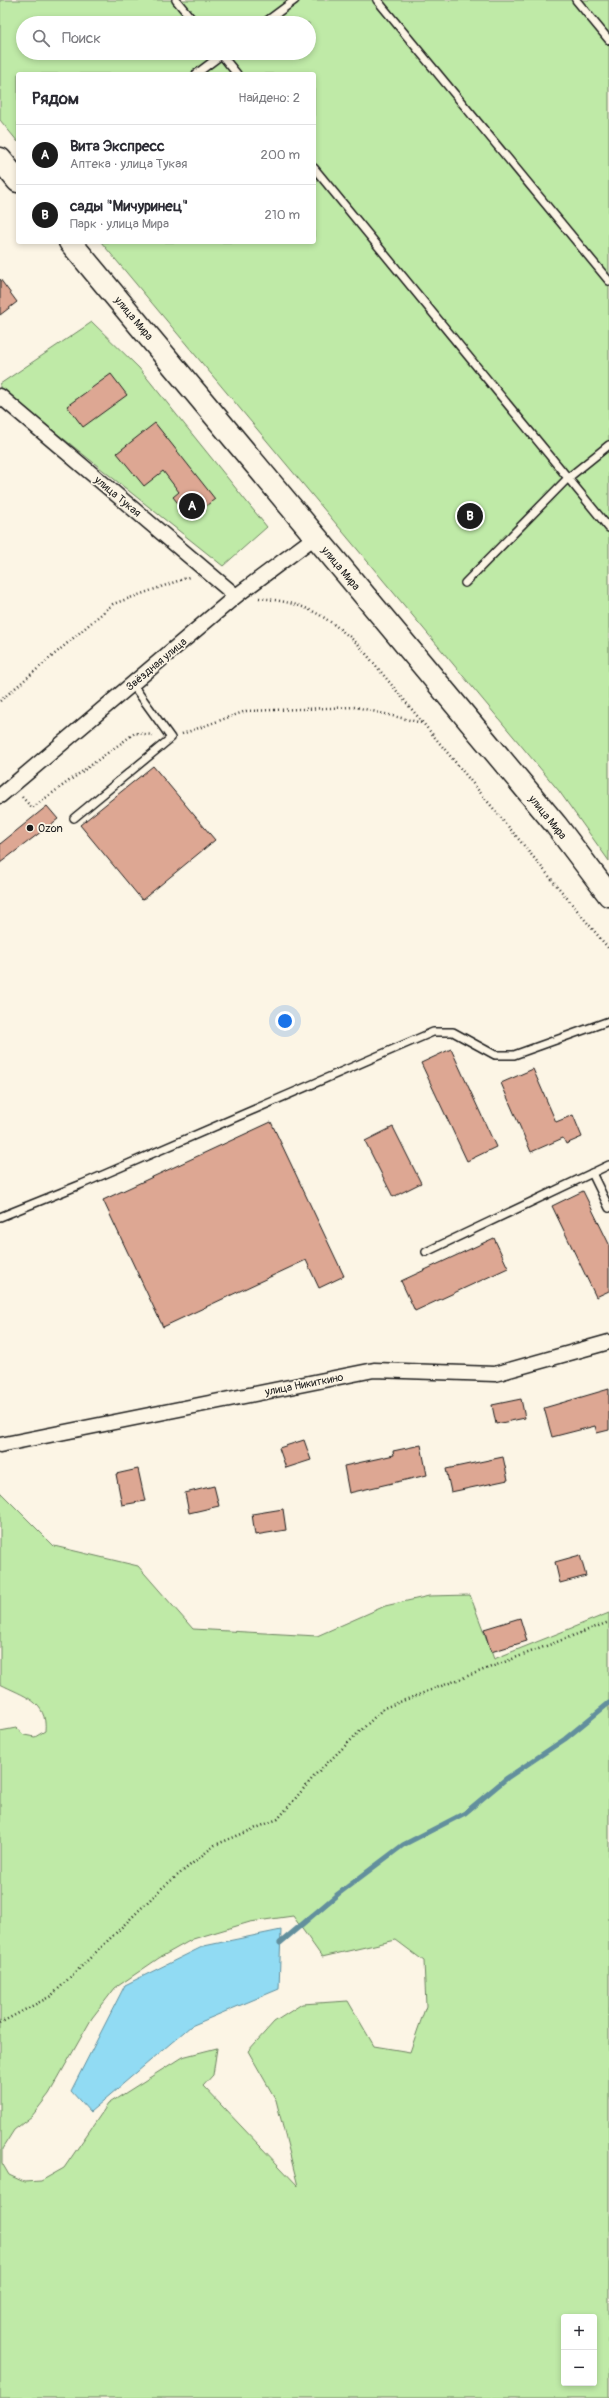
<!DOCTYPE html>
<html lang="ru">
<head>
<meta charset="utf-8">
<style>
	body { margin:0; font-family:Pangolin,sans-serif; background:#f2f2f3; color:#2b2b33 }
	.controls { position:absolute; right:12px; bottom:12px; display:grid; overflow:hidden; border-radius:4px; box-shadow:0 2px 6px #0003 }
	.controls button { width:36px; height:36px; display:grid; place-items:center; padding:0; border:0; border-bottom:1px solid #e1e1e2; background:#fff; color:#2b2b33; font:20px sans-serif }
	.you { position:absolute; left:285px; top:1021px; width:14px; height:14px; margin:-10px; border:3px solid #fff; border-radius:50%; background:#1a73e8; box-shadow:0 0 0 6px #1a73e833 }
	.badge { display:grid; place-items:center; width:26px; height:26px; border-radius:50%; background:#1c1c1c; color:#fff; font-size:13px; font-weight:700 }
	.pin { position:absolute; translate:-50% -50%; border:2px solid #fff; box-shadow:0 1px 4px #0006 }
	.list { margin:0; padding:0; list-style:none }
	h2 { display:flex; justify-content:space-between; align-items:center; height:52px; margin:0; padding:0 16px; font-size:17px }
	h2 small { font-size:13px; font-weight:400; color:#7c7c81 }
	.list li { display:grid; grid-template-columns:26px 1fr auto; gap:12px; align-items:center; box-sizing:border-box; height:60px; padding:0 16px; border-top:1px solid #e1e1e2 }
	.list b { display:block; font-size:15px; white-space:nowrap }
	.list p { margin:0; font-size:13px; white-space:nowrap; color:#7c7c81 }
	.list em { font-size:13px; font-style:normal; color:#7c7c81 }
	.icon { flex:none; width:22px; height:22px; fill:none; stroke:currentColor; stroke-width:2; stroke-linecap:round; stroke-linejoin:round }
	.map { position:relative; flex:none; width:609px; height:2398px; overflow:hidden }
	.search { position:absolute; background:#fff; box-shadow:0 2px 6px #0003; left:16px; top:16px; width:300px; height:44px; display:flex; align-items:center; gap:10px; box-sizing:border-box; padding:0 14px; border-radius:22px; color:#7c7c81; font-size:15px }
	.panel { position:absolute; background:#fff; box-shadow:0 2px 6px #0003; left:16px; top:72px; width:300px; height:172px; border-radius:4px }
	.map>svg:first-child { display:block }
	.green { fill:#bfeaa7; stroke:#6e8362; fill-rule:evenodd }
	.water { fill:#91dbf3; stroke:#628f9d }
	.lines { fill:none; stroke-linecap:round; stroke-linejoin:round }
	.stream { stroke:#628f9d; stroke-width:5 }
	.building { fill:#dda793; stroke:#1c1c1c }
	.service-casing { stroke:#1c1c1c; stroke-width:10 }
	.minor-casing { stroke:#1c1c1c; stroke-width:17 }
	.primary-casing { stroke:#1c1c1c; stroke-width:25 }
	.path { stroke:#1c1c1c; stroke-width:2.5; stroke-dasharray:1 3; stroke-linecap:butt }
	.service { stroke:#fcf5e5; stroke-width:7 }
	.minor { stroke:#fcf5e5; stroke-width:14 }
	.primary { stroke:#fcf5e5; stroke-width:22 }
	.poi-dot { fill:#1c1c1c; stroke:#fcf5e5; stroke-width:1.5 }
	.labels { text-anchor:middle; stroke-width:3.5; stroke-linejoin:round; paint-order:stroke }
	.street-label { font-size:11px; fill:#1c1c1c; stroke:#fcf5e5 }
	.poi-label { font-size:11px; fill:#1c1c1c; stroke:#fcf5e5; text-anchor:start }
</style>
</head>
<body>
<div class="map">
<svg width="609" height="2398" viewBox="0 0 609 2398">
	<rect width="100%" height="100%" fill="#fcf5e5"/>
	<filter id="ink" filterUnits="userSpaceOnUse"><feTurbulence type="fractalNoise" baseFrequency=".025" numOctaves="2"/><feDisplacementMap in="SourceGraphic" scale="8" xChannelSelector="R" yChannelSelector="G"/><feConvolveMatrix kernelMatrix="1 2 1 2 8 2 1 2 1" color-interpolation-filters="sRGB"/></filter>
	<g filter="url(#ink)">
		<!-- green -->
		<g class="green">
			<path d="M0 0H609V861L559 791 101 242H314V74H18V142L0 120ZM23 23H309V53H23Z"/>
			<polygon points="92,322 139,368 267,527 223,566 0,388 0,384"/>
			<path d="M0 1492 54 1546 138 1566 193 1629 317 1636 385 1606 429 1596 470 1595 494 1659 609 1613V2398H0V1731L16 1728 24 1735 35 1737 45 1731C48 1701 23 1696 0 1684ZM293 1916 322 1957 396 1940 424 1961 426 2006 410 2052 374 2046 348 2001 302 2004 274 2022 248 2051 276 2100 298 2186 203 2086 213 2075 217 2048 182 2057 108 2104 64 2168 41 2181 24 2182 9 2175 2 2163V2149L14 2130 32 2116 49 2094 92 2018 115 1988 159 1958 193 1939 250 1922ZM564 2317H594V2383H564Z"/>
		</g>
		<!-- water -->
		<polygon class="water" points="281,1930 279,1989 191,2026 90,2112 71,2091 125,1985 204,1946"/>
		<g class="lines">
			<!-- stream -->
			<polyline class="stream" points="280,1943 338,1894 403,1845 465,1813 507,1778 565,1739 609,1703"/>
		</g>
		<!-- building -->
		<g class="building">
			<polygon points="0,279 17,302 0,315"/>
			<polygon points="111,374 127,395 83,427 67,406"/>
			<polygon points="155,423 215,499 190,518 173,497 179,492 163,471 144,486 117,453"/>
			<polygon points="153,766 215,840 142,900 80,825"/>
			<polygon points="47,806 58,819 0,863 0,844"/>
			<polygon points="451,1049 496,1147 467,1161 421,1063"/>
			<polygon points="533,1069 556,1122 573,1115 582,1137 566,1144 563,1138 531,1152 501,1083"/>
			<polygon points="271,1122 344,1276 319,1288 306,1260 163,1327 103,1200"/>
			<polygon points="393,1127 421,1183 393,1197 365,1141"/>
			<polygon points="583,1191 609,1244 609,1291 596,1297 552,1206"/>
			<polygon points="494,1238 508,1268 415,1311 401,1281"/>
			<polygon points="609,1389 609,1430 597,1433 595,1426 552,1437 544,1408"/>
			<polygon points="521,1399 525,1418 496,1424 492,1405"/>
			<polygon points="304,1440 311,1460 286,1468 279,1448"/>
			<polygon points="421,1445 427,1475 349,1493 344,1466 394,1455 393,1451"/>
			<polygon points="503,1457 508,1480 451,1492 446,1469"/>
			<polygon points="138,1469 145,1501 122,1505 116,1474"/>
			<polygon points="214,1486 219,1506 189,1513 185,1493"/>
			<polygon points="283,1509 286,1530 255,1535 252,1514"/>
			<polygon points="580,1555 586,1576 560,1583 555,1562"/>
			<polygon points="520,1618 527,1641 491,1652 484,1629"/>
		</g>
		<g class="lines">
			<!-- service casing -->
			<g class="service-casing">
				<g id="service">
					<polyline points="176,0 195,23"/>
					<polyline points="377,0 609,281"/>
					<polyline points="576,0 609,40"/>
					<polyline points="264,23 295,0"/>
					<polyline points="220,53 237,74"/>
					<polyline points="196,74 224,53"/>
					<polyline points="314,168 568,478 465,583"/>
					<polyline points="609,445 568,478 609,528"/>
					<polyline points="74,818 171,738 132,684"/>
					<polyline points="592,1173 609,1208"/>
					<polyline points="0,1217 82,1184 433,1032 453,1032 495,1055 514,1055 609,1021"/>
					<polyline points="426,1252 609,1165"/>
				</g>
			</g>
			<!-- minor casing -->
			<g class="minor-casing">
				<g id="minor">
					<polyline points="0,396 236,596"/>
					<polyline points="0,796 236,596 315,537"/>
					<polyline points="0,1445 374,1370 495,1374 609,1342"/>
				</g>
			</g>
			<!-- primary casing -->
			<g class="primary-casing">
				<g id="primary">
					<polyline points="0,159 18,181"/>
					<polyline points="70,242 556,825 609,895"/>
				</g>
			</g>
			<!-- path -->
			<g class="path">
				<path d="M259 598C306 603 322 613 358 644L609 949"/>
				<polyline points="0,701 113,604 189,577"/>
				<polyline points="182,734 246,711 356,707 422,723"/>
				<polyline points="22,797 32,808 135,733 153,735"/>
				<polyline points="0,2023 51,1996 162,1888 215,1845 278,1819 316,1774 384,1708 609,1622"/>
			</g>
			<!-- service -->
			<use href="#service" class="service"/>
			<!-- minor -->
			<use href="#minor" class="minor"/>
			<!-- primary -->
			<use href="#primary" class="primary"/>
		</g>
	</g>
	<!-- markers -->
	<circle class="poi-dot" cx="30" cy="828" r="4"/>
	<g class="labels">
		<!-- street labels -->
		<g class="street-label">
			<text transform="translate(134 318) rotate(50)" y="4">улица Мира</text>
			<text transform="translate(118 496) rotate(40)" y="4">улица Тукая</text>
			<text transform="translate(341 568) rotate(50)" y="4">улица Мира</text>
			<text transform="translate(156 664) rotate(-40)" y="4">Звёздная улица</text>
			<text transform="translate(548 817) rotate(51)" y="4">улица Мира</text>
			<text transform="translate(304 1384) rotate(-11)" y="4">улица Никиткино</text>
		</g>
		<!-- poi labels -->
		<g class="poi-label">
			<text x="38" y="832">Ozon</text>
		</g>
	</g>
</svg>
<div class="controls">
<button>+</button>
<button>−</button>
</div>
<div class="you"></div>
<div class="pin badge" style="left:192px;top:506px">A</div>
<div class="pin badge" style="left:470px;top:516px">B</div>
<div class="search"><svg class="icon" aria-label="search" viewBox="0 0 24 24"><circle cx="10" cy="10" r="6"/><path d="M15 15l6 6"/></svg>Поиск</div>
<section class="panel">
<h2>Рядом<small>Найдено: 2</small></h2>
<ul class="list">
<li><span class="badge">A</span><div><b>Вита Экспресс</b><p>Аптека · улица Тукая</p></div><em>200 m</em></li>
<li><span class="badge">B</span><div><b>сады &quot;Мичуринец&quot;</b><p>Парк · улица Мира</p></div><em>210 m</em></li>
</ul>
</section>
</div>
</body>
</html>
